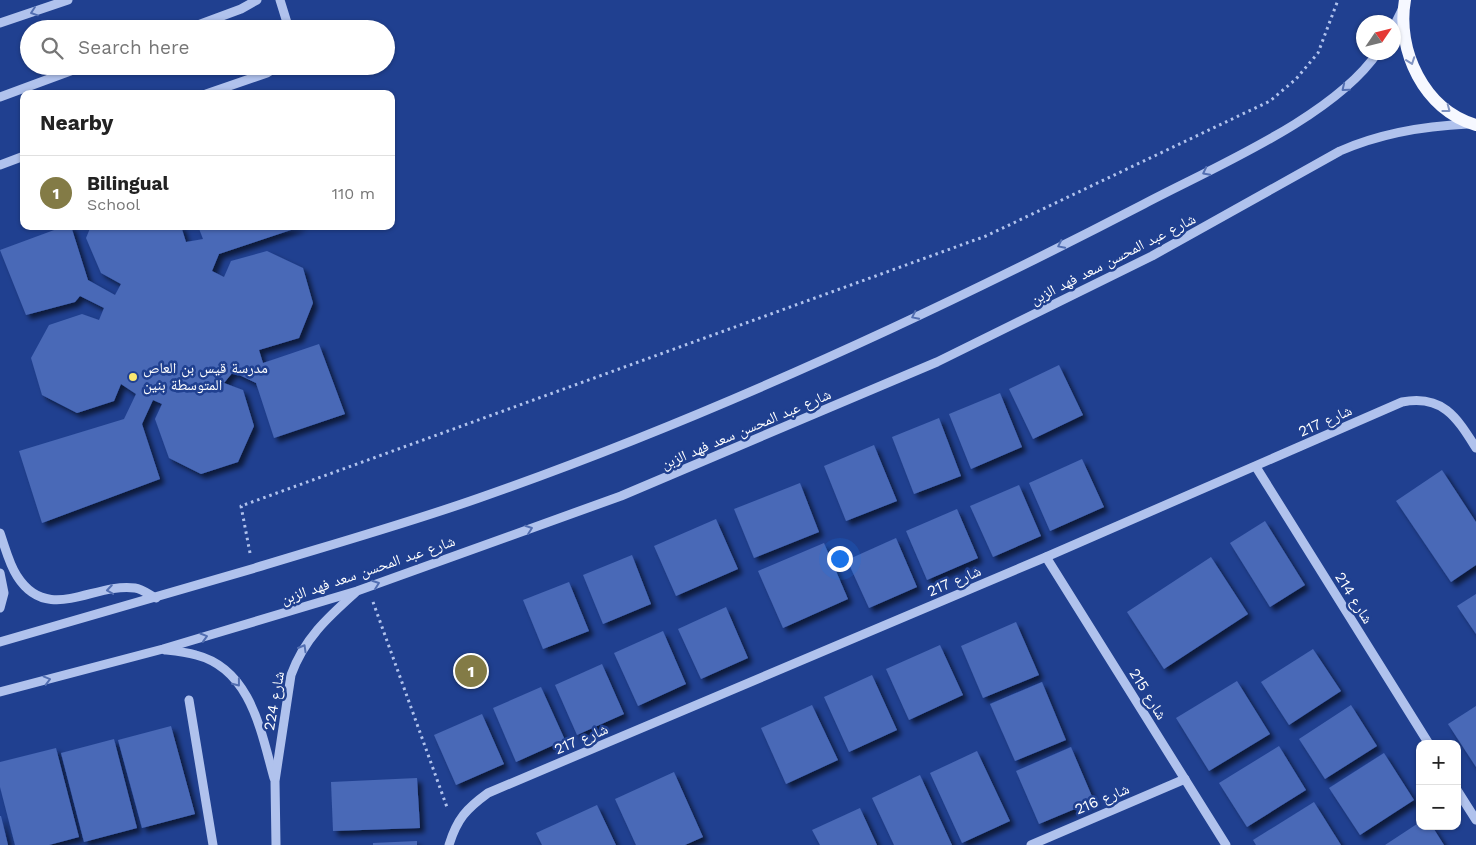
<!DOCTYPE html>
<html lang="en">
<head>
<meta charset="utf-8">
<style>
	body { margin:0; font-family:"Work Sans","Noto Naskh Arabic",sans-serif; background:#f2f2f2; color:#222 }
	.controls { position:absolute; right:15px; bottom:15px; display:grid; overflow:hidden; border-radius:10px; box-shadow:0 1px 4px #0004 }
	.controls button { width:45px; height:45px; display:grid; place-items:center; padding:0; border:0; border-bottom:1px solid #e0e0e0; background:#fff; color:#222; font:25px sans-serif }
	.compass { position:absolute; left:1356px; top:15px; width:45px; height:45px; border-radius:50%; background:#fff; box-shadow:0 1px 4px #0004; rotate:55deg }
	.you { position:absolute; left:839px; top:558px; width:18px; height:18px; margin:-12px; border:4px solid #fff; border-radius:50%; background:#1a73e8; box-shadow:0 0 0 8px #1a73e833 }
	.badge { display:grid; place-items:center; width:32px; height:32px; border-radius:50%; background:#837b46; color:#fff; font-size:16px; font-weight:700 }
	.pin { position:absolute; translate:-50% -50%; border:2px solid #fff; box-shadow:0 1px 5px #0006 }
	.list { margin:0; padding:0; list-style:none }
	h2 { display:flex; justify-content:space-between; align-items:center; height:65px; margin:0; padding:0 20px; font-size:21px }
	h2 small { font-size:16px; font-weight:400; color:#767676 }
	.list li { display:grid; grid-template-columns:32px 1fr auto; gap:15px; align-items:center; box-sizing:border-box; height:75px; padding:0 20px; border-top:1px solid #e0e0e0 }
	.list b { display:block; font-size:19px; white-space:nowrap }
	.list p { margin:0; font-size:16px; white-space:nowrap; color:#767676 }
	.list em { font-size:16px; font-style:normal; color:#767676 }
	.icon { flex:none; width:28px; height:28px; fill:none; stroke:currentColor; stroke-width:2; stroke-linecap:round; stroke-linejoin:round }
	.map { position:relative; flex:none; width:1476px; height:845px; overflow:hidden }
	.search { position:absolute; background:#fff; box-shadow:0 1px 4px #0004; left:20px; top:20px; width:375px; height:55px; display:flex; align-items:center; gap:12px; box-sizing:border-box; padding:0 18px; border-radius:28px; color:#767676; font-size:19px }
	.panel { position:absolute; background:#fff; box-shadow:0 1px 4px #0004; left:20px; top:90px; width:375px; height:140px; border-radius:10px }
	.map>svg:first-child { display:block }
	.building { fill:#4969b7; filter:url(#shadow) }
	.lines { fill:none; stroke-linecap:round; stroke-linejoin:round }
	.path { stroke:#b0c2ed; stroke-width:3; stroke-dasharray:2.5 4; stroke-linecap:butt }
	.minor { stroke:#b0c2ed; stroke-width:9 }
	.major { stroke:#f6f8ff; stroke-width:12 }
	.oneway { stroke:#526eb1 }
	.oneway2 { stroke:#8093c2 }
	.poi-dot { fill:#fae771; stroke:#204090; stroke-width:2 }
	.labels { text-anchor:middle; stroke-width:5; stroke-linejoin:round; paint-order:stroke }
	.street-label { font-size:15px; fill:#fff; stroke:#204090 }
	.poi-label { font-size:15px; fill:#fff; stroke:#204090; text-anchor:start }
</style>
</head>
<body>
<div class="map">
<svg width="1476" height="845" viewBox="0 0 1476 845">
	<defs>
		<filter id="shadow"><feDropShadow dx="4.5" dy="4.5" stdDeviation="2.5" flood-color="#0009"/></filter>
	</defs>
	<rect width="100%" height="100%" fill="#204090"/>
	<!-- building -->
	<g class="building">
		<polygon points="65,226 71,226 88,280 115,295 121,284 101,273 86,238 91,226 181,226 186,242 203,239 198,226 303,226 219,254 212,271 224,277 231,261 267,251 303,268 313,303 299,338 259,350 263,363 319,344 345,414 274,438 256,383 233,372 224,383 243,390 254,426 238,462 201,474 169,458 155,419 162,404 153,400 142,424 160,479 42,523 19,451 124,419 136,394 121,384 114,401 77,413 42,395 31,358 49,325 82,314 99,320 104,308 80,296 75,302 26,315 0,250"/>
		<polygon points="1059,365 1083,415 1033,439 1009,389"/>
		<polygon points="1000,393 1022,447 971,469 949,414"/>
		<polygon points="939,418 961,476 914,494 892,437"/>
		<polygon points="874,445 897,501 846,521 824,466"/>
		<polygon points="1082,459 1104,507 1050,531 1029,483"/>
		<polygon points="1442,470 1476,522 1476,565 1451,582 1396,501"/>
		<polygon points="800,483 819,532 754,558 734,509"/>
		<polygon points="1019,485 1041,536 993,557 970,506"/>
		<polygon points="957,509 978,558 927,580 906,531"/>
		<polygon points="716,519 738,569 676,596 654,546"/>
		<polygon points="1265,521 1305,585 1270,607 1230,543"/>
		<polygon points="896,538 917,587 869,608 847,560"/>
		<polygon points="824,543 848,599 783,628 758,571"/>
		<polygon points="632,555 651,604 603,624 583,575"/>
		<polygon points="1211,557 1248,614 1164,669 1127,612"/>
		<polygon points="569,582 589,631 543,649 523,600"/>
		<polygon points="1476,594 1476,634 1457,606"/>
		<polygon points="726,607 748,658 701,679 678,629"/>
		<polygon points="1016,622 1039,675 983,698 961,646"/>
		<polygon points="663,631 686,684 638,706 614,653"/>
		<polygon points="940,645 963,695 909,720 886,669"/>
		<polygon points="1313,649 1341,691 1289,725 1261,682"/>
		<polygon points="602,664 624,714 577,735 555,685"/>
		<polygon points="872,675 897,730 849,752 824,697"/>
		<polygon points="1237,681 1270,734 1209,771 1176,718"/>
		<polygon points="1042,682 1066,740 1015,761 990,704"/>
		<polygon points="541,687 565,740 516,762 493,708"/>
		<polygon points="812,705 838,760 786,784 761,728"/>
		<polygon points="1351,705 1377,746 1325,779 1299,739"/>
		<polygon points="1476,706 1476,767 1448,724"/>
		<polygon points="482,714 504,764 456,785 434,735"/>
		<polygon points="171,726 195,814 142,828 118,740"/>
		<polygon points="114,739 137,828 84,842 61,753"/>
		<polygon points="1279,746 1306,790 1247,827 1219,783"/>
		<polygon points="1071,747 1094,801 1039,824 1016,771"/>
		<polygon points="56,748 79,837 49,845 15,845 0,787 0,762"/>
		<polygon points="977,751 1010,821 962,843 930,773"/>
		<polygon points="1384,753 1414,800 1360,835 1329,788"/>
		<polygon points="674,772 703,837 685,845 636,845 615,799"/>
		<polygon points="920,775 952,845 894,845 872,798"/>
		<polygon points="417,778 420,828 333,831 331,782"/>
		<polygon points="1314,802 1341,845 1256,845 1253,840"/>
		<polygon points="597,805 616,845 542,845 536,833"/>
		<polygon points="860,808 877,845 820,845 812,830"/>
		<polygon points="0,816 1,816 8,845 0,845"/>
		<polygon points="1420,822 1420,826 1432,826 1444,845 1385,845"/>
		<polygon points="417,841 417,845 373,845 373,843"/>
	</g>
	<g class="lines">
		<!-- path -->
		<g class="path">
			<polyline points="250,553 241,506 986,236 1270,101 1296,79 1318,53 1338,0"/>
			<polyline points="373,602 448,810"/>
		</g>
		<!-- minor -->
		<g class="minor">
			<polyline points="280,0 289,29"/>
			<polyline points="0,23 68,0"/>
			<polyline points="1394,26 1402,10"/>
			<polyline points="187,29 241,9 257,0"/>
			<polyline points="206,94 267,73 278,66"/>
			<polyline points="0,97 84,66"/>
			<polyline points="0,165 24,156"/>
			<polyline points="1256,467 1429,744"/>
			<path d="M0 533C5 547 9 564 17 576 48 625 94 582 135 588 142 589 150 595 156 598"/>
			<polyline points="1046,557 1226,845"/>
			<polyline points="0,573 4,593 0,608"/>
			<path d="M0 642C85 618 170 593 255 568 330 545 405 524 479 498 708 418 930 315 1144 204 1214 167 1334 117 1378 52"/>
			<path d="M165 650C175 651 186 652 196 655 251 669 261 732 274 778"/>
			<path d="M0 692 163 649 357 591 621 496 937 362 1152 256 1340 151C1381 133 1423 126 1468 124"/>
			<polyline points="189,700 213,845"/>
			<polyline points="1457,790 1476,820"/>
			<path d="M276 845 275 781 291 675C304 639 327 618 355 593"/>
			<path d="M449 845C457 819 466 809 488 793L1046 557 1402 402C1443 394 1457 418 1476 448"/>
			<polyline points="1031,845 1185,779"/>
		</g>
		<!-- major -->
		<path class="major" d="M1405 0C1396 50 1424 110 1476 125"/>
	</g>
	<!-- one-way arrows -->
	<defs><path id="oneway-chevron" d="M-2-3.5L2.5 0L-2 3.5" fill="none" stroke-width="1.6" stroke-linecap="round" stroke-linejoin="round" transform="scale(1.25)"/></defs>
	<g class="oneway">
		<use href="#oneway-chevron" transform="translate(34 12) rotate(161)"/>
		<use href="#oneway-chevron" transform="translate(1345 88) rotate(141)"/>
		<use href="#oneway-chevron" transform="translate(1206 172) rotate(153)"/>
		<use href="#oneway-chevron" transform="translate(1061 245) rotate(154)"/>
		<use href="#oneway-chevron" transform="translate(915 316) rotate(154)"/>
		<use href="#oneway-chevron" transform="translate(529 529) rotate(-20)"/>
		<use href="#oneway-chevron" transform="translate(376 584) rotate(-20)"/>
		<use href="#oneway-chevron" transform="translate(110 590) rotate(171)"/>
		<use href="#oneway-chevron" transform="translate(204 637) rotate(-17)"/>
		<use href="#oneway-chevron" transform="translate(303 648) rotate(-60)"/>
		<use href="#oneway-chevron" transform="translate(47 680) rotate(-15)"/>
		<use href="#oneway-chevron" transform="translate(237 683) rotate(52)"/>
	</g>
	<g class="oneway2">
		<use href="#oneway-chevron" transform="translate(1411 61) rotate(70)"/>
		<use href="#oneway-chevron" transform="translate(1447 109) rotate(37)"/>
	</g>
	<!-- markers -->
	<circle class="poi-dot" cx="133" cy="377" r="5"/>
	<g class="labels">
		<!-- street labels -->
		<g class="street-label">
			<text transform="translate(1113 259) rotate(-27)" y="5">شارع عبد المحسن سعد فهد الزبن</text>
			<text transform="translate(1325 421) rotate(-24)" y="5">شارع 217</text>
			<text transform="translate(746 429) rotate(-23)" y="5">شارع عبد المحسن سعد فهد الزبن</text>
			<text transform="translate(368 570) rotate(-19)" y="5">شارع عبد المحسن سعد فهد الزبن</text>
			<text transform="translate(954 581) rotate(-23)" y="5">شارع 217</text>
			<text transform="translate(1354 598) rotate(58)" y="5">شارع 214</text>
			<text transform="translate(1148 694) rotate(58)" y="5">شارع 215</text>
			<text transform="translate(274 701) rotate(-80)" y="5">شارع 224</text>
			<text transform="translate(581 739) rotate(-23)" y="5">شارع 217</text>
			<text transform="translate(1102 799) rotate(-23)" y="5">شارع 216</text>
		</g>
		<!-- poi labels -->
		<g class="poi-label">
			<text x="143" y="373">مدرسة قيس بن العاص<tspan x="143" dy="17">المتوسطة بنين</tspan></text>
		</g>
	</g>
</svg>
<div class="controls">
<button>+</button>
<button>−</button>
</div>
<svg class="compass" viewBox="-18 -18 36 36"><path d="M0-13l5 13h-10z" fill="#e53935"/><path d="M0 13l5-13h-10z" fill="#767676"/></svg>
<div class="you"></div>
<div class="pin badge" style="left:471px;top:671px">1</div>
<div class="search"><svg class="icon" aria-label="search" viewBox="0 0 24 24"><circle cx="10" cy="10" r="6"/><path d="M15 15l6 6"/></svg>Search here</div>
<section class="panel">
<h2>Nearby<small></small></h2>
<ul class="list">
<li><span class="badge">1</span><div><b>Bilingual</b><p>School</p></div><em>110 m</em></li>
</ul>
</section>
</div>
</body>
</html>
